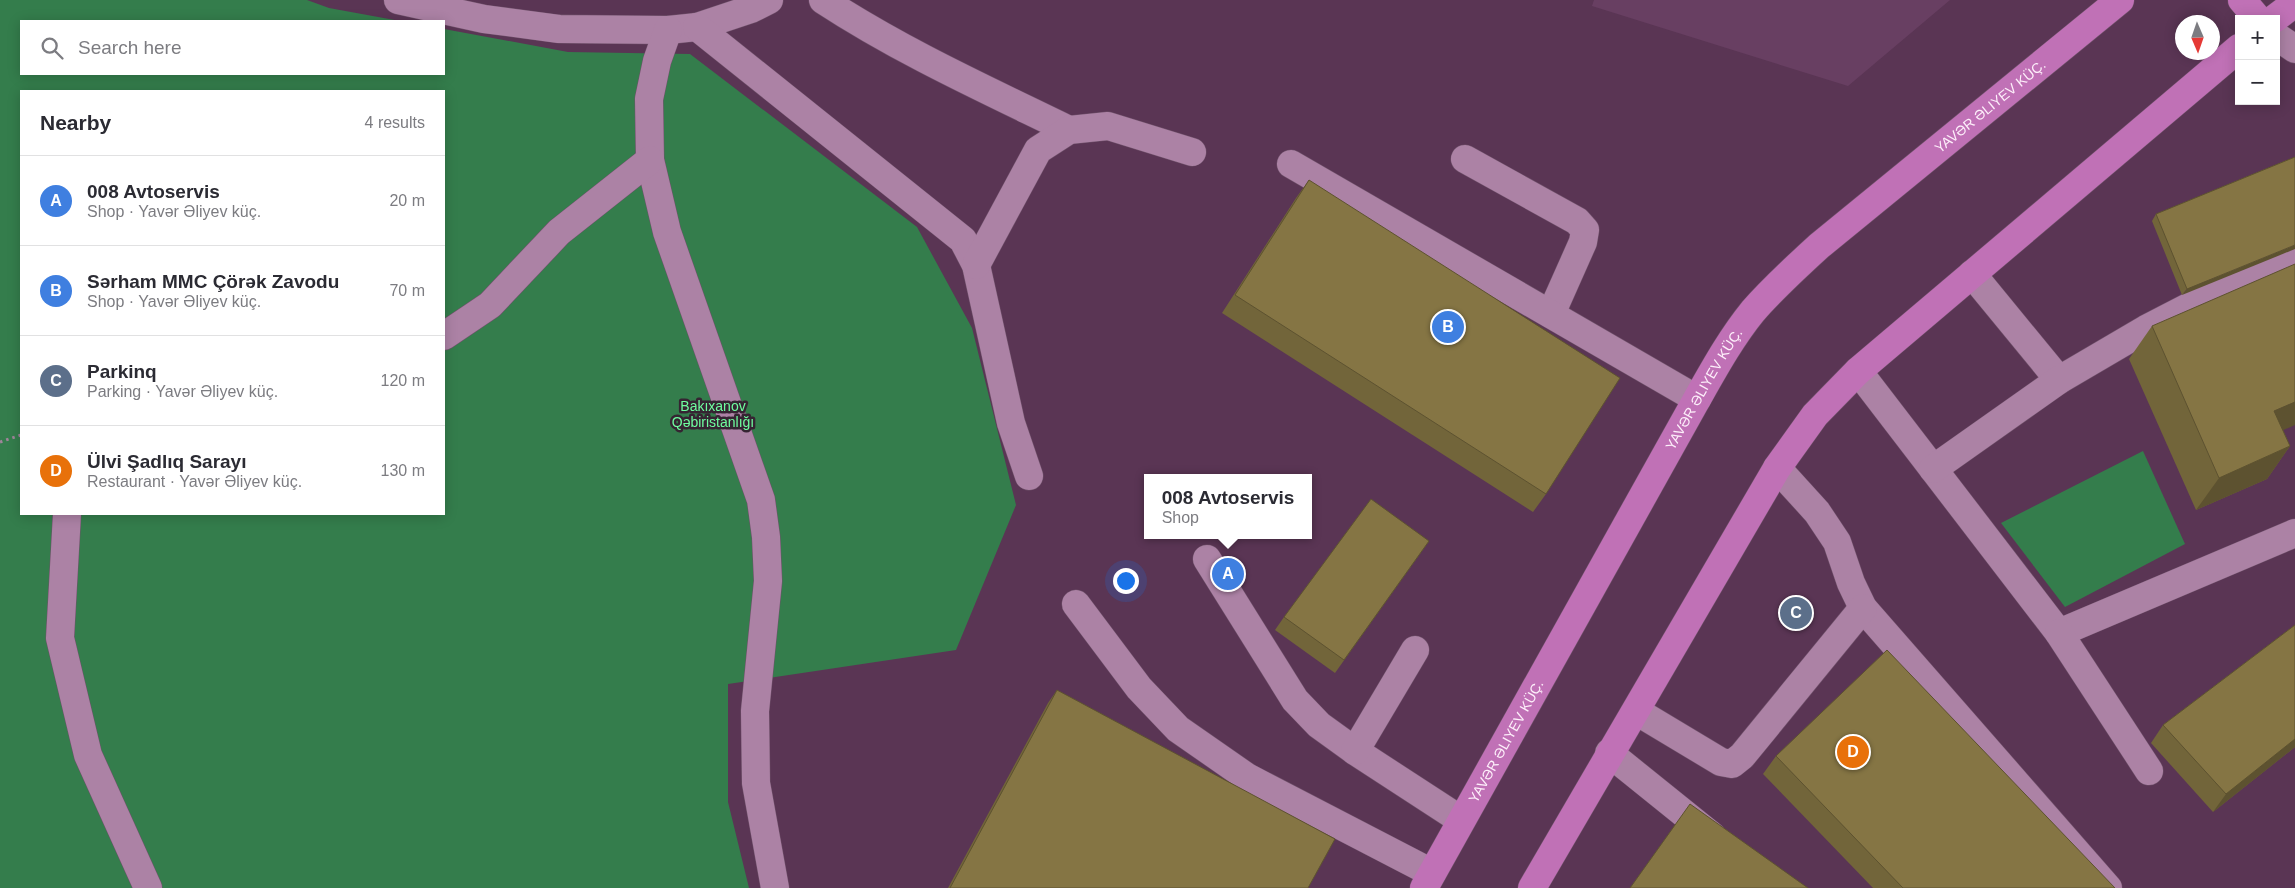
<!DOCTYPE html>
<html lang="en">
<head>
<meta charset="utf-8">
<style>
	body { margin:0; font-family:Helvetica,sans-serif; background:#f7f7f7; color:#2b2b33 }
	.controls { position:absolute; right:15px; top:15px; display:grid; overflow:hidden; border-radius:0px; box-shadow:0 2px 12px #0003 }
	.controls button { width:45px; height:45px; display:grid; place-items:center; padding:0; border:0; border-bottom:1px solid #e1e1e2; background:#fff; color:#2b2b33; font:25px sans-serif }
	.compass { position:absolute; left:2175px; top:15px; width:45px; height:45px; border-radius:50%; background:#fff; box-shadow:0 2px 12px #0003; rotate:178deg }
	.you { position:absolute; left:1125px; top:580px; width:18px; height:18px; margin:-12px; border:4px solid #fff; border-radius:50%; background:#1a73e8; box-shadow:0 0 0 8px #1a73e833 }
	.badge { display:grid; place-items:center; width:32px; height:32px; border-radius:50%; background:#357853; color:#fff; font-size:16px; font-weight:700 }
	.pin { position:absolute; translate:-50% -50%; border:2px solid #fff; box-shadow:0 1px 5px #0006 }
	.popup { position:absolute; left:1144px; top:474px; width:168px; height:65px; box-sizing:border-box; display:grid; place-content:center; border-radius:0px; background:#fff; filter:drop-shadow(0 1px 4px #0005); font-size:16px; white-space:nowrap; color:#7c7c81 }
	.popup b { font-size:19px; color:#2b2b33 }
	.popup::after { content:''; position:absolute; left:50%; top:100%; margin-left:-10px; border:10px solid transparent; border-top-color:#fff }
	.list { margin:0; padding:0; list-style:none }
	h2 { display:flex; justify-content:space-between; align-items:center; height:65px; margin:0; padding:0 20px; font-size:21px }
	h2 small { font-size:16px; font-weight:400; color:#7c7c81 }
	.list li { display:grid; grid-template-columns:32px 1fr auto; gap:15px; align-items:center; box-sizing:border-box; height:90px; padding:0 20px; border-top:1px solid #e1e1e2 }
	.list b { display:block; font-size:19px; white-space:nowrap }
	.list p { margin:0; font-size:16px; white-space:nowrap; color:#7c7c81 }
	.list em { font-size:16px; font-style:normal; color:#7c7c81 }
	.icon { flex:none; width:28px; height:28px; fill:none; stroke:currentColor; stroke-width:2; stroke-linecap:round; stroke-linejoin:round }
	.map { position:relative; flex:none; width:2295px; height:888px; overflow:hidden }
	.search { position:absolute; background:#fff; box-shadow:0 2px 12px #0003; left:20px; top:20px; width:425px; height:55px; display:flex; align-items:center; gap:12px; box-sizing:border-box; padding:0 18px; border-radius:0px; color:#7c7c81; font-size:19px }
	.panel { position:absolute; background:#fff; box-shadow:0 2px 12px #0003; left:20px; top:90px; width:425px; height:425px; border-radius:0px }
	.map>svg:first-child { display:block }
	.built { fill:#683f62 }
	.green { fill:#347d4c; fill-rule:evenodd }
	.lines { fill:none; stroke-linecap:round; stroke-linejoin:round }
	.minor-casing { stroke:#70526b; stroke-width:29 }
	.major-casing { stroke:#70526b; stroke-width:29 }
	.path { stroke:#a0859b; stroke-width:3; stroke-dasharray:2.5 4; stroke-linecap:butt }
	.minor { stroke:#ac82a5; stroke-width:28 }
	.major { stroke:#c071b6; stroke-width:28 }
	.wall { fill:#72653a }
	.shaded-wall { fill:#5d5230 }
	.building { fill:#857544; stroke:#5d5230 }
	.labels { text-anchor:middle; stroke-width:5; stroke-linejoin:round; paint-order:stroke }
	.street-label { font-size:14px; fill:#fdeffa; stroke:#352432 }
	.park-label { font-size:14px; fill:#6ffe9f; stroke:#352432 }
</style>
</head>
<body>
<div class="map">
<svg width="2295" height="888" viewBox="0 0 2295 888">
	<rect width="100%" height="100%" fill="#5a3554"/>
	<!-- built -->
	<polygon class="built" points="1594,0 1950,0 1848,86 1592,6"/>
	<!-- green -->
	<g class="green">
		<path d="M0 0H307L329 8 400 21H21V74H444V29L568 52 690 54 917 227 972 328 1016 505 956 650 728 684V802L749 888H0ZM21 91H444V514H21Z"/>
		<polygon points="2143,451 2185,544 2065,607 2001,523"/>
	</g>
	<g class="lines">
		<!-- minor casing -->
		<g class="minor-casing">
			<g id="minor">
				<polyline points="398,0 484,19 559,29 668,30 697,27 751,9 769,0"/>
				<path d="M823 0C901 51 985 89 1069 130"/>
				<polyline points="697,27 963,240 976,265 1011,423 1029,476"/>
				<polyline points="668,30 657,61 649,99 650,160 667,232 761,500 766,537 768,581 755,711 756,783 775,888"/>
				<polyline points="2276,36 2295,49"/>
				<polyline points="1465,159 1577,221 1585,230 1583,242 1551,314"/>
				<polyline points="1291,164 1697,399"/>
				<polyline points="976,265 1038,150 1069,130 1108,126 1192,152"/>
				<polyline points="1972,274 2059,380"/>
				<polyline points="444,336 490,305 559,232 650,160"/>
				<polyline points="1858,371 2059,633 2295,533"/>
				<polyline points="1777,468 1817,512 1837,542 1851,583 1863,608 2108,888"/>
				<polyline points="1933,469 2059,380 2146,329 2295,252"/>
				<polyline points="67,514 60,638 88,755 148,888"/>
				<polyline points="1207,559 1295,700 1319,725 1355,751 1461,820"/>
				<polyline points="1076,604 1139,688 1178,729 1247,777 1432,873"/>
				<polyline points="2059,633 2149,771"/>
				<polyline points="1636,711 1721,762 1732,764 1742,756 1863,608"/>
				<polyline points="1355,751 1415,650"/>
				<polyline points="1609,753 1712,836"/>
			</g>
		</g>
		<!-- major casing -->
		<g class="major-casing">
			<g id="major">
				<polyline points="2242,0 2258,19"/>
				<polyline points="2274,19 2295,3"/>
				<path id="s1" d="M1424 888 1697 399C1714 369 1731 338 1753 311 1773 288 1796 267 1819 246L2120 0"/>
				<polyline points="1532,888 1777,468 1815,415 1858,371 2239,48"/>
			</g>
		</g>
		<!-- path -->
		<polyline class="path" points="0,442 21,435"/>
		<!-- minor -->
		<use href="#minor" class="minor"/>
		<!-- major -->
		<use href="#major" class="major"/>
	</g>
	<!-- wall -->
	<g class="wall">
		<polygon points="2295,157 2182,295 2152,221 2156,214"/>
		<polygon points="1309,180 1546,494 1533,512 1222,313 1296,198"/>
		<polygon points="2152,326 2283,430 2290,446 2267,479 2196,510 2129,359"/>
		<polygon points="1429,541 1335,673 1275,630 1284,617"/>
		<polygon points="2295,625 2295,747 2213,812 2151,743 2163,725"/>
		<polygon points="1057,690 1308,888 948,888 1048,703"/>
		<polygon points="1776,756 2115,888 1873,888 1763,774"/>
	</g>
	<!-- shaded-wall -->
	<g class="shaded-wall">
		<polygon points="2295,245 2295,249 2182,295 2187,289"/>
		<polygon points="2295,402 2295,425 2251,444 2274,411"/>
		<polygon points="2290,446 2267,479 2196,510 2219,478"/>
		<polygon points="2295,739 2295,747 2213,812 2226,794"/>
	</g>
	<!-- building -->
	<g class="building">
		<polygon points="2295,157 2295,245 2187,289 2156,214"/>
		<polygon points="1309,180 1620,378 1546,494 1235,295"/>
		<polygon points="2295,264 2295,402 2274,411 2290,446 2219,478 2152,326"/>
		<polygon points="1371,499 1429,541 1344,660 1284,617"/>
		<polygon points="2295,625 2295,739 2226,794 2163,725"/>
		<polygon points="1887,650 2115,888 1903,888 1776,756"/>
		<polygon points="1057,690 1335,839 1308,888 950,888"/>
		<polygon points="1690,804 1808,888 1630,888"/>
	</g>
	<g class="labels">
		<!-- street labels -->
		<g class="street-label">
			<text dy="5" stroke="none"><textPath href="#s1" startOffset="978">YAVƏR ƏLIYEV KÜÇ.</textPath></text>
			<text dy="5" stroke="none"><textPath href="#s1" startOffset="572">YAVƏR ƏLIYEV KÜÇ.</textPath></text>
			<text dy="5" stroke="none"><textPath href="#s1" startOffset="168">YAVƏR ƏLIYEV KÜÇ.</textPath></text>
		</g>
		<!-- park labels -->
		<g class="park-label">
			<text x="713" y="411">Bakıxanov<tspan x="713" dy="16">Qəbiristanlığı</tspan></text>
		</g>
	</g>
</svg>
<div class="controls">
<button>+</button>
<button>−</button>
</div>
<svg class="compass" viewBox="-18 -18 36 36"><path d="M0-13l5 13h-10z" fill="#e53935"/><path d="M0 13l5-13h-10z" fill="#7c7c81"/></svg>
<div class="you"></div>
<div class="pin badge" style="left:1228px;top:574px;background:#3f7fe0">A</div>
<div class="popup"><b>008 Avtoservis</b>Shop</div>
<div class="pin badge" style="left:1448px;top:327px;background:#3f7fe0">B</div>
<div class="pin badge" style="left:1796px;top:613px;background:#5c6f8a">C</div>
<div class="pin badge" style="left:1853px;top:752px;background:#e8710a">D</div>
<div class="search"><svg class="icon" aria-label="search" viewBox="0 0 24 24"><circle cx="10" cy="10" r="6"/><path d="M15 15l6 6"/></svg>Search here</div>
<section class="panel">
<h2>Nearby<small>4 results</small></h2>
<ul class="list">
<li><span class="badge" style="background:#3f7fe0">A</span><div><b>008 Avtoservis</b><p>Shop · Yavər Əliyev küç.</p></div><em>20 m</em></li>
<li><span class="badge" style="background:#3f7fe0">B</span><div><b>Sərham MMC Çörək Zavodu</b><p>Shop · Yavər Əliyev küç.</p></div><em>70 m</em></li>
<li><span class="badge" style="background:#5c6f8a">C</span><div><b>Parkinq</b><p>Parking · Yavər Əliyev küç.</p></div><em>120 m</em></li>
<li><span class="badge" style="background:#e8710a">D</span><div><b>Ülvi Şadlıq Sarayı</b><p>Restaurant · Yavər Əliyev küç.</p></div><em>130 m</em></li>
</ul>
</section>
</div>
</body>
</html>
